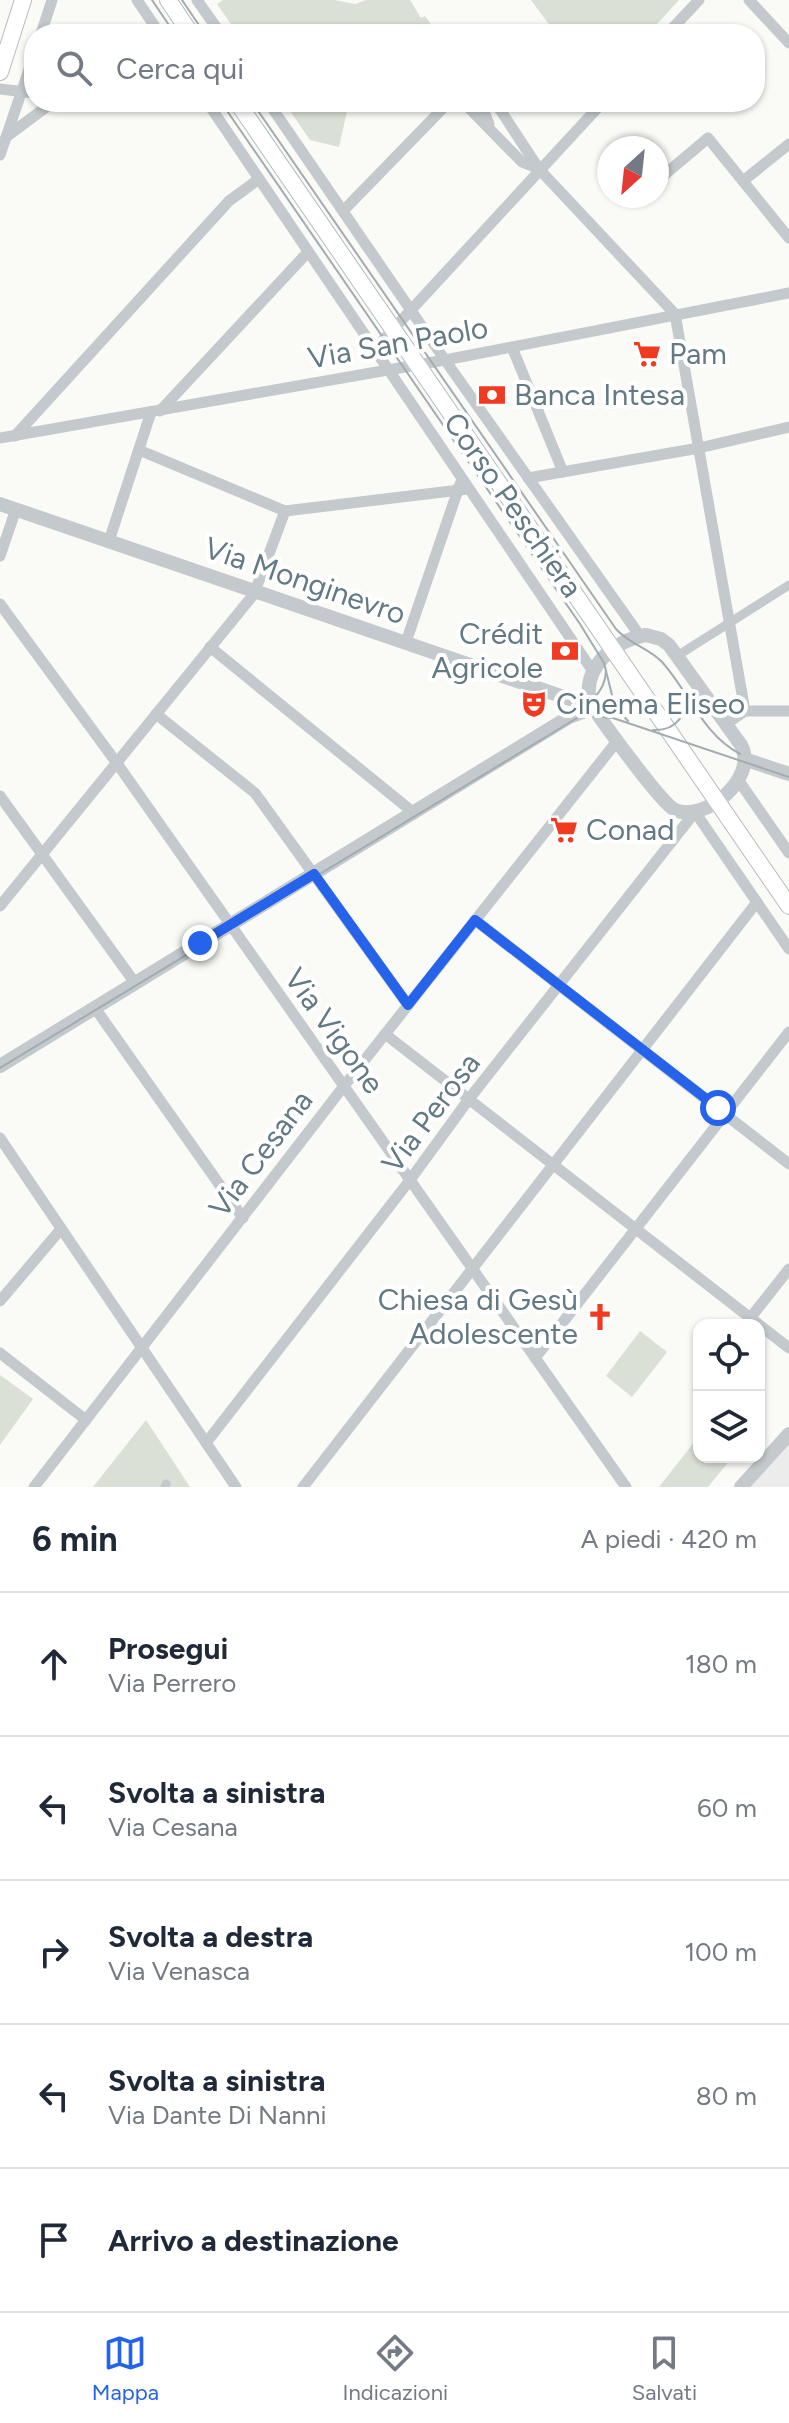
<!DOCTYPE html>
<html lang="it">
<head>
<meta charset="utf-8">
<style>
	body { margin:0; font-family:Figtree,sans-serif; background:#f6f6f7; color:#1f2937 }
	.controls { position:absolute; right:24px; bottom:24px; display:grid; overflow:hidden; border-radius:16px; box-shadow:0 2px 6px #0004 }
	.controls button { width:72px; height:72px; display:grid; place-items:center; padding:0; border:0; border-bottom:2px solid #e0e1e3; background:#fff; color:#1f2937; font:40px sans-serif }
	.compass { position:absolute; left:597px; top:136px; width:72px; height:72px; border-radius:50%; background:#fff; box-shadow:0 2px 6px #0004; rotate:207deg }
	.stop { position:absolute; width:24px; height:24px; margin:-18px; border:6px solid #2563eb; border-radius:50%; background:#fff }
	.stop.end { background:#2563eb; border-color:#fff; box-shadow:0 2px 8px #0008 }
	.list { margin:0; padding:0; list-style:none }
	h2 { display:flex; justify-content:space-between; align-items:center; height:104px; margin:0; padding:0 32px; font-size:34px }
	h2 small { font-size:26px; font-weight:400; color:#747a83 }
	.list li { display:grid; grid-template-columns:52px 1fr auto; gap:24px; align-items:center; box-sizing:border-box; height:144px; padding:0 32px; border-top:2px solid #e0e1e3 }
	.list b { display:block; font-size:30px; white-space:nowrap }
	.list p { margin:0; font-size:26px; white-space:nowrap; color:#747a83 }
	.list em { font-size:26px; font-style:normal; color:#747a83 }
	.icon { flex:none; width:44px; height:44px; fill:none; stroke:currentColor; stroke-width:2; stroke-linecap:round; stroke-linejoin:round }
	.map { position:relative; flex:none; width:789px; height:1487px; overflow:hidden }
	.search { position:absolute; background:#fff; box-shadow:0 2px 6px #0004; left:24px; right:24px; top:24px; height:88px; display:flex; align-items:center; gap:20px; box-sizing:border-box; padding:0 28px; border-radius:32px; color:#747a83; font-size:30px }
	.sheet { height:824px; background:#fff }
	nav { display:flex; justify-content:space-around; align-items:center; box-sizing:border-box; height:112px; border-top:2px solid #e0e1e3; background:#fff; font-size:22px; color:#747a83 }
	nav a { display:grid; justify-items:center; gap:4px }
	nav .on { color:#2563eb }
	.map>svg:first-child { display:block }
	.built { fill:#ebeceb }
	.green { fill:#dae0d6 }
	.lines { fill:none; stroke-linecap:round; stroke-linejoin:round }
	.secondary-casing { stroke:#b5bdc1; stroke-width:18 }
	.pedestrian { stroke:#c3c9cc; stroke-width:9 }
	.minor { stroke:#c3c9cc; stroke-width:11 }
	.tertiary { stroke:#c3c9cc; stroke-width:14 }
	.secondary { stroke:#fff; stroke-width:16 }
	.tram { stroke:#a2acb1; stroke-width:2 }
	.route { stroke:#2563eb; stroke-width:10 }
	.labels { text-anchor:middle; stroke-width:8; stroke-linejoin:round; paint-order:stroke }
	.street-label { font-size:30px; fill:#637a85; stroke:#fff }
	.poi-label { font-size:30px; fill:#637a85; stroke:#fff; text-anchor:start }
</style>
</head>
<body>
<div class="map">
<svg width="789" height="1487" viewBox="0 0 789 1487">
	<rect width="100%" height="100%" fill="#fafaf7"/>
	<!-- built -->
	<polygon class="built" points="789,1444 789,1487 750,1487"/>
	<!-- green -->
	<g class="green">
		<polygon points="223,0 334,0 355,4 366,0 410,0 421,18 425,16 438,34 238,34 217,4"/>
		<polygon points="531,0 679,0 648,34 556,34"/>
		<polygon points="284,102 349,102 339,147 310,140"/>
		<polygon points="640,1331 667,1352 632,1397 606,1376"/>
		<polygon points="0,1375 33,1399 0,1445"/>
		<polygon points="146,1420 190,1487 93,1487"/>
		<polygon points="699,1436 699,1457 726,1457 730,1460 708,1487 659,1487"/>
	</g>
	<g class="lines">
		<!-- secondary casing -->
		<g class="secondary-casing">
			<g id="secondary">
				<polyline points="168,0 191,34"/>
				<polyline points="0,72 23,0"/>
				<polyline points="237,102 789,906"/>
			</g>
		</g>
		<!-- pedestrian -->
		<g class="pedestrian">
			<polyline points="677,656 789,585"/>
			<polyline points="165,1487 166,1484"/>
		</g>
		<!-- minor -->
		<g class="minor">
			<polyline points="137,0 160,34"/>
			<polyline points="197,0 221,34"/>
			<polyline points="749,0 789,43"/>
			<polyline points="41,34 52,0"/>
			<polyline points="667,34 699,0"/>
			<polyline points="0,89 34,93"/>
			<polyline points="207,102 592,670"/>
			<polyline points="268,102 445,360 640,636"/>
			<polyline points="463,102 522,162 539,169"/>
			<polyline points="480,102 489,124"/>
			<polyline points="495,102 539,169 675,314 745,711"/>
			<polyline points="6,137 53,102"/>
			<polyline points="0,155 34,55"/>
			<polyline points="657,181 708,138 789,238"/>
			<polyline points="743,181 789,144"/>
			<polyline points="343,211 449,102"/>
			<polyline points="512,347 563,472"/>
			<polyline points="375,349 603,102"/>
			<polyline points="160,411 308,252"/>
			<polyline points="15,436 229,201 259,179"/>
			<polyline points="0,438 445,360 789,293"/>
			<polyline points="139,450 285,511 468,489"/>
			<polyline points="528,478 699,448 789,427"/>
			<polyline points="109,541 151,412"/>
			<polyline points="0,556 16,509"/>
			<polyline points="0,604 116,762 626,1487"/>
			<polyline points="406,642 460,484"/>
			<polyline points="210,647 414,813"/>
			<polyline points="156,714 255,793 408,1005"/>
			<polyline points="726,724 745,711 789,711"/>
			<polyline points="739,781 789,853"/>
			<polyline points="0,796 135,983"/>
			<polyline points="0,906 254,594 285,511"/>
			<polyline points="475,920 789,1164"/>
			<polyline points="95,1008 243,1218"/>
			<polyline points="385,1034 789,1348"/>
			<polyline points="0,1138 236,1487"/>
			<polyline points="0,1301 61,1229"/>
			<polyline points="751,1317 789,1269"/>
			<polyline points="0,1353 86,1420"/>
			<polyline points="535,1358 789,1032"/>
			<polyline points="206,1443 410,1180 469,1099 695,812 789,949"/>
			<polyline points="34,1487 344,1086 618,740"/>
			<polyline points="303,1487 757,902"/>
		</g>
		<!-- tertiary -->
		<g class="tertiary">
			<polyline points="0,504 593,707"/>
			<path d="M646 635 661 639 669 645 741 745C759 778 704 823 675 810 661 803 600 719 590 702 582 667 614 641 646 635Z"/>
			<polyline points="747,760 789,774"/>
			<polyline points="0,1066 569,717 594,708"/>
			<polyline points="741,1487 789,1434"/>
		</g>
		<!-- secondary -->
		<use href="#secondary" class="secondary"/>
		<!-- tram -->
		<g class="tram">
			<polyline points="152,0 175,34"/>
			<polyline points="182,0 205,34"/>
			<polyline points="221,102 580,624 604,663 615,707 628,721"/>
			<path d="M252 102 616 629C629 644 649 648 662 662 690 693 702 734 740 754"/>
			<path d="M570 714C588 704 605 694 606 671"/>
			<path d="M653 730C676 731 690 714 682 692"/>
			<polyline points="0,1068 582,715 613,718 789,777"/>
		</g>
	</g>
	<g class="lines">
		<!-- route -->
		<polyline class="route" points="200,943 314,874 408,1005 475,920 718,1108"/>
	</g>
	<!-- icons -->
	<defs>
		<g id="supermarket-bare" transform="scale(2.16)"><path d="M-6-5.5h2.5l.6 2H6L4.5 2H-2.5L-4.4-4H-6ZM-1.5 3.2a1.3 1.3 0 1 0 .1 0ZM3 3.2a1.3 1.3 0 1 0 .1 0Z" fill="#f03b21" stroke="#fff" stroke-width="2.5" paint-order="stroke"/></g>
		<g id="bank-bare" transform="scale(2.16)"><path d="M-6-4H6V4H-6ZM0-2.3a2.3 2.3 0 1 0 0 4.6a2.3 2.3 0 1 0 0-4.6Z" fill="#f03b21" stroke="#fff" stroke-width="2.5" paint-order="stroke"/></g>
		<g id="theatre-bare" transform="scale(2.16)"><path d="M-5-5.5Q0-4 5-5.5V0Q5 5 0 6Q-5 5-5 0ZM-3.3-2.5H-1v1.5H-3.3ZM1-2.5H3.3v1.5H1ZM-2.8 1Q0 5.5 2.8 1Z" fill="#f03b21" stroke="#fff" stroke-width="2.5" paint-order="stroke"/></g>
		<g id="church-bare" transform="scale(2.16)"><path d="M-1.2-6h2.4v3.5h3.3v2.4h-3.3V6h-2.4V-.1h-3.3v-2.4h3.3Z" fill="#f03b21" stroke="#fff" stroke-width="2.5" paint-order="stroke"/></g>
	</defs>
	<g fill-rule="evenodd">
		<use href="#supermarket-bare" x="647" y="354"/>
		<use href="#bank-bare" x="492" y="395"/>
		<use href="#bank-bare" x="565" y="651"/>
		<use href="#theatre-bare" x="534" y="704"/>
		<use href="#supermarket-bare" x="564" y="830"/>
		<use href="#church-bare" x="600" y="1317"/>
	</g>
	<g class="labels">
		<!-- street labels -->
		<g class="street-label">
			<text transform="translate(398 343) rotate(-10)" y="10">Via San Paolo</text>
			<text transform="translate(513 505) rotate(55)" y="10">Corso Peschiera</text>
			<text transform="translate(305 581) rotate(19)" y="10">Via Monginevro</text>
			<text transform="translate(334 1031) rotate(54)" y="10">Via Vigone</text>
			<text transform="translate(431 1113) rotate(-53)" y="10">Via Perosa</text>
			<text transform="translate(261 1154) rotate(-53)" y="10">Via Cesana</text>
		</g>
		<!-- poi labels -->
		<g class="poi-label">
			<text x="669" y="364">Pam</text>
			<text x="514" y="405">Banca Intesa</text>
			<text x="543" y="644" text-anchor="end">Crédit<tspan x="543" dy="34">Agricole</tspan></text>
			<text x="556" y="714">Cinema Eliseo</text>
			<text x="586" y="840">Conad</text>
			<text x="578" y="1310" text-anchor="end">Chiesa di Gesù<tspan x="578" dy="34">Adolescente</tspan></text>
		</g>
	</g>
</svg>
<div class="controls">
<button><svg class="icon" aria-label="locate" viewBox="0 0 24 24"><circle cx="12" cy="12" r="6"/><path d="M12 2v4M12 18v4M2 12h4M18 12h4"/></svg></button>
<button><svg class="icon" aria-label="layers" viewBox="0 0 24 24"><path d="M12 4l9 5-9 5-9-5zM3 14l9 5 9-5"/></svg></button>
</div>
<svg class="compass" viewBox="-18 -18 36 36"><path d="M0-13l5 13h-10z" fill="#e53935"/><path d="M0 13l5-13h-10z" fill="#747a83"/></svg>
<div class="stop" style="left:718px;top:1108px"></div>
<div class="stop end" style="left:200px;top:943px"></div>
<div class="search"><svg class="icon" aria-label="search" viewBox="0 0 24 24"><circle cx="10" cy="10" r="6"/><path d="M15 15l6 6"/></svg>Cerca qui</div>
</div>
<section class="sheet">
<h2>6 min<small>A piedi · 420 m</small></h2>
<ul class="list">
<li><svg class="icon" aria-label="ahead" viewBox="0 0 24 24"><path d="M12 20V5M6 11l6-6 6 6"/></svg><div><b>Prosegui</b><p>Via Perrero</p></div><em>180 m</em></li>
<li><svg class="icon" aria-label="left" viewBox="0 0 24 24"><path d="M17 20v-9H6M10 6l-5 5 5 5"/></svg><div><b>Svolta a sinistra</b><p>Via Cesana</p></div><em>60 m</em></li>
<li><svg class="icon" aria-label="right" viewBox="0 0 24 24"><path d="M7 20v-9h11M14 6l5 5-5 5"/></svg><div><b>Svolta a destra</b><p>Via Venasca</p></div><em>100 m</em></li>
<li><svg class="icon" aria-label="left" viewBox="0 0 24 24"><path d="M17 20v-9H6M10 6l-5 5 5 5"/></svg><div><b>Svolta a sinistra</b><p>Via Dante Di Nanni</p></div><em>80 m</em></li>
<li><svg class="icon" aria-label="arrive" viewBox="0 0 24 24"><path d="M6 21V4h12l-3 4 3 4H6"/></svg><div><b>Arrivo a destinazione</b></div></li>
</ul>
</section>
<nav>
<a class="on"><svg class="icon" aria-label="map" viewBox="0 0 24 24"><path d="M3 6l6-2 6 2 6-2v14l-6 2-6-2-6 2zM9 4v14M15 6v14"/></svg>Mappa</a>
<a><svg class="icon" aria-label="directions" viewBox="0 0 24 24"><path d="M12 3l9 9-9 9-9-9zM9 14v-3h6M13 9l2 2-2 2"/></svg>Indicazioni</a>
<a><svg class="icon" aria-label="saved" viewBox="0 0 24 24"><path d="M7 4h10v16l-5-4-5 4z"/></svg>Salvati</a>
</nav>
</body>
</html>
